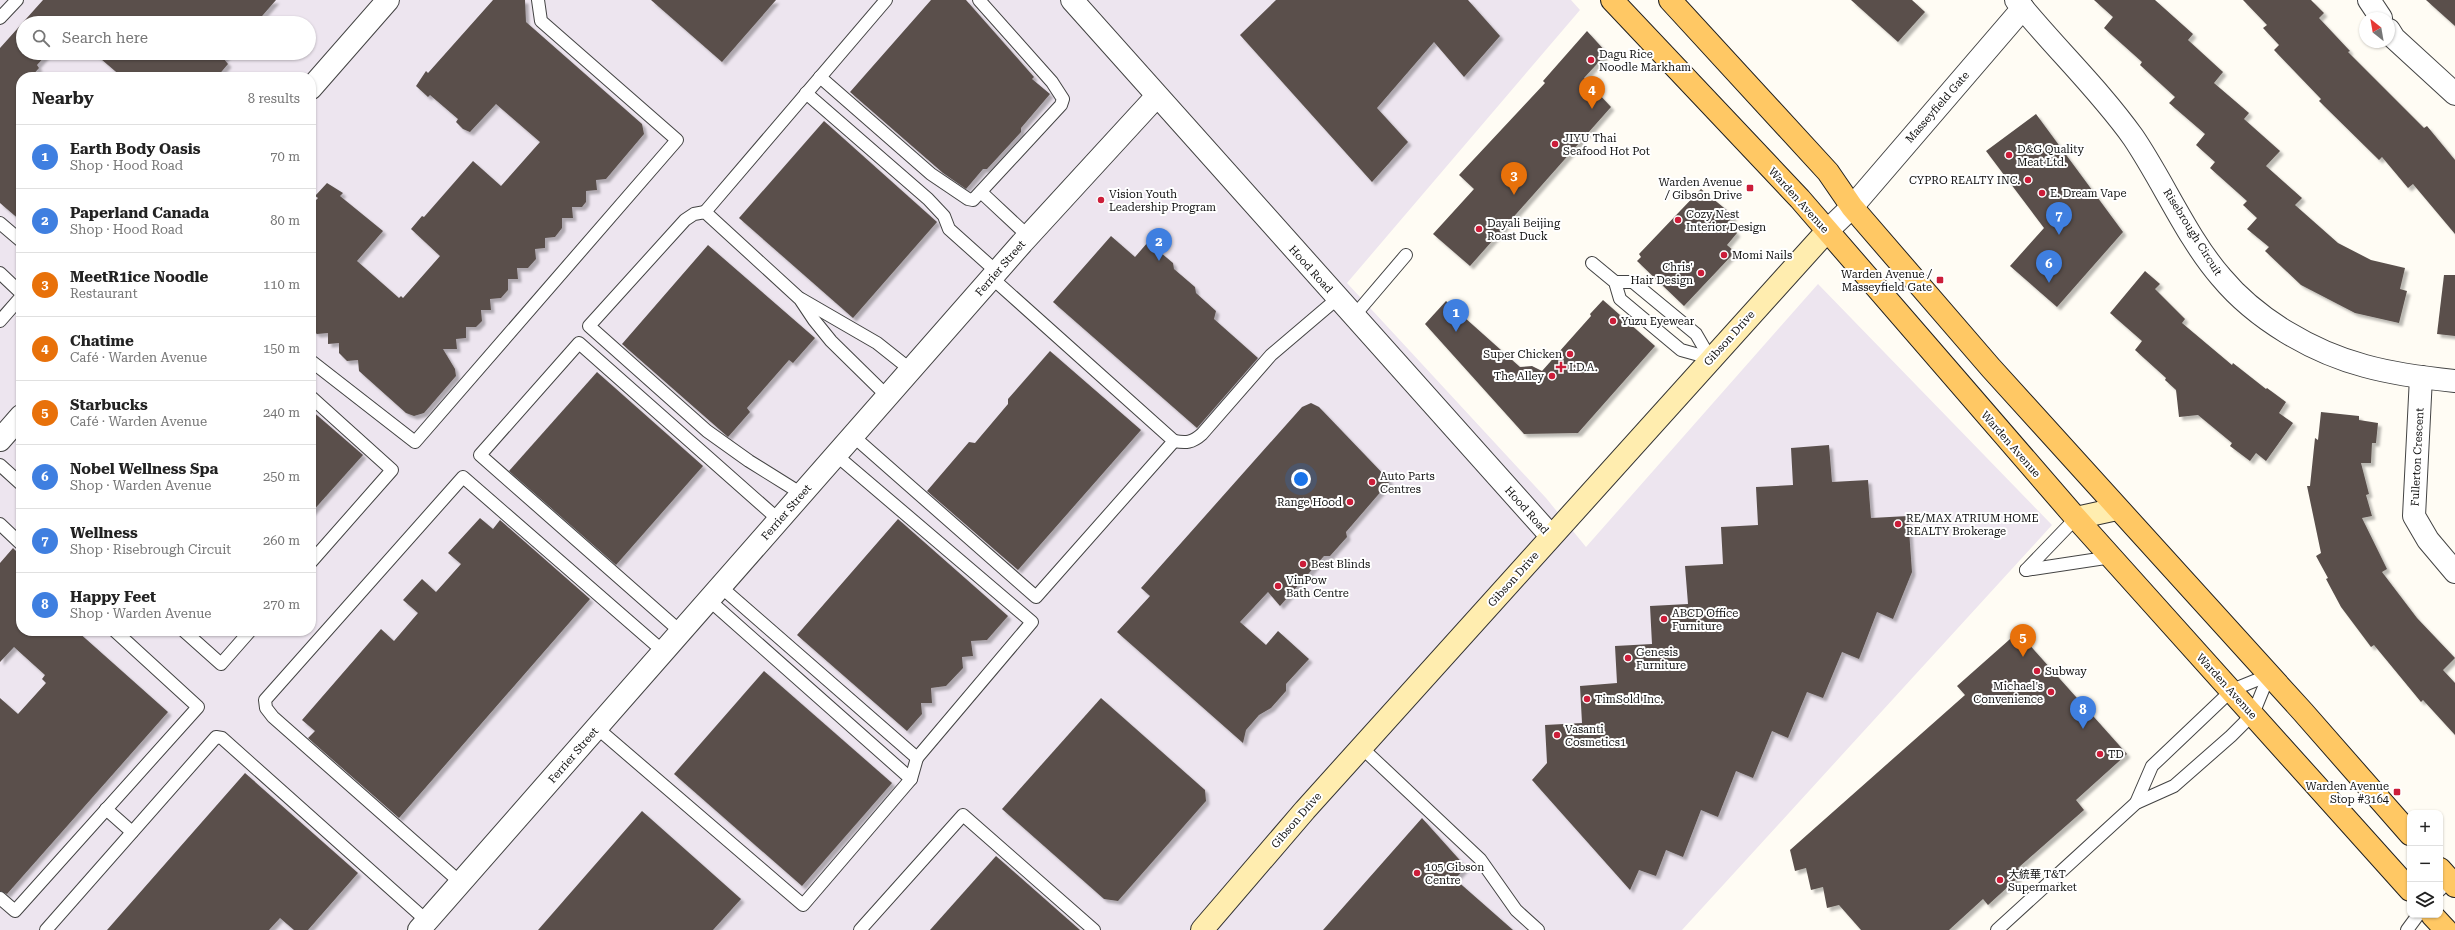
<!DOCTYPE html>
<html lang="en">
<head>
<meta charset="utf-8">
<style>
	body { margin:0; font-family:"Roboto Serif","Noto Sans SC",serif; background:#f2f2f2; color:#222 }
	.controls { position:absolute; right:12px; bottom:12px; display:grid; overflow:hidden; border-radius:8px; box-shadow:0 1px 3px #0004 }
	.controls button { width:36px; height:36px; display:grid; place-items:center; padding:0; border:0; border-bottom:1px solid #e0e0e0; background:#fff; color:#222; font:20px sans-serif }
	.compass { position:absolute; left:2359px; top:12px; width:36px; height:36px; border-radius:50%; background:#fff; box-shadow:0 1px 3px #0004; rotate:329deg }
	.you { position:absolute; left:1301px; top:479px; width:14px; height:14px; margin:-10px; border:3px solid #fff; border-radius:50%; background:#1a73e8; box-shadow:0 0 0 6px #1a73e833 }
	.badge { display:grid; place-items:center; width:26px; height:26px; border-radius:50%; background:#db2777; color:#fff; font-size:13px; font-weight:700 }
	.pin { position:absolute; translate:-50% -33px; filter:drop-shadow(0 1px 2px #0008) }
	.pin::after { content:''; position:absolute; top:21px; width:14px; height:12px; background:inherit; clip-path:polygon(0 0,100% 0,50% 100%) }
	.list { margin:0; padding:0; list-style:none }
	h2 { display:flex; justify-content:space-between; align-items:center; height:52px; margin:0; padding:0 16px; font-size:17px }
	h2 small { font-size:13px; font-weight:400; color:#767676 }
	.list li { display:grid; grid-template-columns:26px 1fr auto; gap:12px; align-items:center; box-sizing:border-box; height:64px; padding:0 16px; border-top:1px solid #e0e0e0 }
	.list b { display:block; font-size:15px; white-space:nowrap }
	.list p { margin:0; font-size:13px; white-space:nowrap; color:#767676 }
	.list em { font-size:13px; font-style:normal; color:#767676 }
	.icon { flex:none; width:22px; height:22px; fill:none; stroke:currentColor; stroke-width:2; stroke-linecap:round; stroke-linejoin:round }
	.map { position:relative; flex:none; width:2455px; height:930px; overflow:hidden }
	.search { position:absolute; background:#fff; box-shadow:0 1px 3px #0004; left:16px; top:16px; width:300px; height:44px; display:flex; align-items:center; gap:10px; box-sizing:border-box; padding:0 14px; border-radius:22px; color:#767676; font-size:15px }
	.panel { position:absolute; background:#fff; box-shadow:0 1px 3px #0004; left:16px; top:72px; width:300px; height:564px; border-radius:16px }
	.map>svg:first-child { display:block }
	.industrial { fill:#ede5ef; fill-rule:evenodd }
	.building { fill:#5a504c; filter:url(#shadow) }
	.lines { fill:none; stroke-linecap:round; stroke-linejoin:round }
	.service-casing { stroke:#434343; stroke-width:14 }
	.minor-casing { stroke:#434343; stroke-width:24 }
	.tertiary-casing { stroke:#434343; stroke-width:24 }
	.secondary-casing { stroke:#323232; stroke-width:24 }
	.primary-casing { stroke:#212121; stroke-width:24 }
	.service { stroke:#fff; stroke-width:12 }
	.minor { stroke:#fff; stroke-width:22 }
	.tertiary { stroke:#fff; stroke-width:22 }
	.secondary { stroke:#ffedaf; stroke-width:22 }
	.primary { stroke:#ffc864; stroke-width:22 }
	.poi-dot { fill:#cc1d39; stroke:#fff; stroke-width:1.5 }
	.labels { text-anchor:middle; stroke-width:4; stroke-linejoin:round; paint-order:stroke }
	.poi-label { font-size:11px; fill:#101010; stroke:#fff; text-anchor:start }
	.street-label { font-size:11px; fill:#101010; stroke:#fff }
</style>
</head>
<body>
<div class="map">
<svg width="2455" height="930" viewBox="0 0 2455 930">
	<defs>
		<filter id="shadow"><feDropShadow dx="3.5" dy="3.5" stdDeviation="1" flood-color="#0004"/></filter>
	</defs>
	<rect width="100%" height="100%" fill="#fffcf4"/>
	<!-- industrial -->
	<path class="industrial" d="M0 0H1571L1580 10 1347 283 1546 498 1586 547 1818 284 2052 525 1682 930H0ZM23 23H309V53H23ZM21 77H311V631H21Z"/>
	<!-- building -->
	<g class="building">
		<polygon points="43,0 276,0 256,23 23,23 23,53 48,53 37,65 39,68 31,77 21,77 21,221 0,203 0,48"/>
		<polygon points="493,0 525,0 526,22 642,124 644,134 606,179 596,180 597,190 586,191 586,202 582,207 572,207 573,218 562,218 562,228 555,237 545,238 545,248 535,249 536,259 528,268 517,268 518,279 508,279 508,290 501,298 490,299 491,310 481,310 482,321 476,327 466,327 466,338 456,339 457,349 443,349 455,369 456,376 424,413 414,416 406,413 359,371 358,360 347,361 339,353 339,343 328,344 328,333 317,334 311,329 311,205 318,198 315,196 327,183 343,193 340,196 383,231 357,261 399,298 401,296 403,298 440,256 411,229 422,216 424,217 473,161 501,186 540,142 496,104 470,132 463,129 456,122 458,119 430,95 428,97 416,86 426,71 428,73"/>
		<polygon points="651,0 776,0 722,62"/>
		<polygon points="931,0 966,0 1034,77 1032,79 1050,94 1021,128 1021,132 987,169 983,169 966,189 943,173 850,92"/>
		<polygon points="1276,0 1468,0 1500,36 1464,77 1434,42 1377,108 1408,142 1372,182 1240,35"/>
		<polygon points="1851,0 1912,0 1925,12 1898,42"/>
		<polygon points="2094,0 2155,0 2193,34 2188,40 2223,72 2214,83 2249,113 2244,119 2280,151 2266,166 2302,198 2295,205 2338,243 2371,260 2405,268 2400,289 2407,291 2399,323 2355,313 2301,285 2265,251 2269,247 2247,229 2257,218 2243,205 2247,201 2210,168 2215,162 2196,145 2205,134 2169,103 2175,97 2140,65 2142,62 2104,28 2113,17"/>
		<polygon points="2243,0 2311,0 2324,13 2319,18 2350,51 2348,52 2424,128 2427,126 2455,160 2455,234 2413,184 2408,188 2382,157 2379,160 2319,101 2321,99 2274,50 2279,45 2263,28 2267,25"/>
		<polygon points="2426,0 2455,0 2455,26"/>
		<polygon points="1587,31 1607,53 1584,78 1611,107 1470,266 1433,234 1474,189 1459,175 1545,83 1543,81"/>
		<polygon points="94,53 229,53 224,59 228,64 217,77 122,77"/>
		<polygon points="2036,114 2123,232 2057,307 2010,266 2044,228 1986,151"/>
		<polygon points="824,121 937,222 853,318 739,218"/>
		<polygon points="1701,189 1734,216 1727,223 1737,233 1727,245 1735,252 1684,306 1637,261 1641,257 1639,254"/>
		<polygon points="1111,236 1135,257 1148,242 1173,263 1174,269 1195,287 1196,293 1216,311 1214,319 1258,358 1197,428 1053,302"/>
		<polygon points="708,245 815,338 793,363 789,360 747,408 750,412 728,437 622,344"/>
		<polygon points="2145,271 2160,284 2155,289 2185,319 2182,323 2232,365 2233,363 2266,389 2267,388 2286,402 2279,413 2293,423 2266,461 2256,453 2250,461 2230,446 2232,443 2198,415 2179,417 2176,390 2165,380 2166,378 2135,350 2142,341 2110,313"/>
		<polygon points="2444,275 2455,275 2455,336 2437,334"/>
		<polygon points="1603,300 1655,346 1578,433 1524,434 1425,324 1446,301 1520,367 1532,366 1542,371 1591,316 1590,314"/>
		<polygon points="1050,351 1141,430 1018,570 927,491 969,442 975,443 1008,404 1008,399"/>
		<polygon points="597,372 703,466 616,565 509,471"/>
		<polygon points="1311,403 1319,407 1390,481 1346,532 1347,537 1330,556 1324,556 1280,606 1268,592 1240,622 1266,645 1278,631 1309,659 1286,684 1286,691 1271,708 1259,715 1246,730 1243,743 1117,632 1150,596 1141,588 1302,407"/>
		<polygon points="311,410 363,455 311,513"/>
		<polygon points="2321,412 2359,416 2359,420 2378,423 2376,443 2372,443 2371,463 2361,463 2369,494 2366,495 2372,516 2362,518 2387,569 2382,572 2417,618 2455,658 2443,670 2455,683 2455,735 2423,700 2421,702 2374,645 2371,647 2341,607 2326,579 2328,578 2316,556 2321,553 2307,486 2310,486 2315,438 2318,440"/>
		<polygon points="1829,445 1832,482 1868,480 1871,518 1908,516 1912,572 1893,619 1877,612 1859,659 1842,652 1823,698 1807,692 1788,738 1772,731 1753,778 1736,771 1718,817 1701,810 1683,857 1666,850 1656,876 1639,870 1630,890 1532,780 1547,763 1545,725 1582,723 1580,686 1617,683 1615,646 1652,644 1650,606 1688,604 1685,566 1723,564 1721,527 1758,525 1756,487 1793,485 1791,448"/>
		<polygon points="480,518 493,529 500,520 590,599 399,818 308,738 315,731 302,720 381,629 394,641 418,613 403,600 422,579 436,592 461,564 448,553"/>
		<polygon points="898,519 1008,616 987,640 971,641 973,656 962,657 963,668 946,686 931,688 932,703 921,703 922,714 907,731 797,635"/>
		<polygon points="13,548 21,556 21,631 77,631 168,712 7,894 0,891 0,698 18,714 46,683 42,679 45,675 14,647 0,662 0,563"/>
		<polygon points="2018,632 2127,754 2076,800 2084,810 2018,868 2022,874 1988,905 1983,899 1949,930 1861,930 1839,905 1827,908 1823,887 1811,890 1806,868 1795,871 1790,850 1965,695 1957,686"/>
		<polygon points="764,671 892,783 802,886 674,774"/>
		<polygon points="1101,698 1205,790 1206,801 1118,901 1104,899 1002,809"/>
		<polygon points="245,773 358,873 308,930 294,930 280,918 269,930 107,930"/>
		<polygon points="642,811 741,899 713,930 538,930"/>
		<polygon points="1422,818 1466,867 1455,879 1513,930 1323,930"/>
		<polygon points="996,856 1080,930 930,930"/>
	</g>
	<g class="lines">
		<!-- service casing -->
		<g class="service-casing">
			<g id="service">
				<polyline points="0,18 17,0"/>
				<polyline points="820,77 931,174 968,199 973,200 1061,105 1063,99 1052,82 979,0"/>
				<polyline points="806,93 928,199 944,216 949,229 997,272"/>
				<polyline points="982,193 1028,236"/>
				<polyline points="705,212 886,0"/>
				<polyline points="0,223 21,241"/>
				<polyline points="1592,263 1615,282 1620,299 1681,350 1710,358"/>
				<polyline points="0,273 21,293"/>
				<polyline points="1615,282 1633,282 1696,334 1710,358"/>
				<polyline points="801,299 877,343 911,370"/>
				<polyline points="1354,316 1406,255"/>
				<polyline points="0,321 21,297"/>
				<polyline points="311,361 415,442 677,140 541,21 538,0"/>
				<polyline points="311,397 392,470 311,562"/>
				<polyline points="853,436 1036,597 1174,441 992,278"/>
				<path d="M1174 441C1186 443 1192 443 1202 434L1271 355 1338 298"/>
				<polyline points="0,465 21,484"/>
				<polyline points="802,494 749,461 707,431 589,326 685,220 694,214 705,212 800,299 814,320 831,341 888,397"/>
				<polyline points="0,524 21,544"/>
				<polyline points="2026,570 2112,557"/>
				<polyline points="2026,570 2076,518"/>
				<polyline points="721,587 917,758 1032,622 836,455"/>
				<polyline points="709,600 911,779"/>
				<polyline points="184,631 221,664 250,631"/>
				<polyline points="681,632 480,455 579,343 779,520"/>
				<polyline points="597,728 803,905 911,779 917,758"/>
				<polyline points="1361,747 1480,859 1516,910 1538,930"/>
				<polyline points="2136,803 2152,766 2232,690 2269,675"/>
				<polyline points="106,809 132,832"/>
				<polyline points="461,883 273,717 266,708 265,700 463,477 664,652"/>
				<polyline points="2440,890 2449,879"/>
				<polyline points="0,898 15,911 198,707 115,631"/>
				<polyline points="46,930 216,737 222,738 427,921"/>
				<polyline points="860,930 963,815 1094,930"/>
				<polyline points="1997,930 2136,803 2174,786 2231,736 2253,714 2269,675"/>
				<polyline points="2407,930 2418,915"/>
			</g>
		</g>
		<!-- minor casing -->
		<g class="minor-casing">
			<g id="minor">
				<polyline points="1072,0 1551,536"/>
				<polyline points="2369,0 2381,18"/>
				<polyline points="2389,30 2394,38 2455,94"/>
				<polyline points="1827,231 1852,207"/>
				<polyline points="2421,377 2414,516 2428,540 2455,572"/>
				<polyline points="419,930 1022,243 1156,97"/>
			</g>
		</g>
		<!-- tertiary casing -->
		<g class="tertiary-casing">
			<g id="tertiary">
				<path d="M2016 0C2054 47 2098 88 2133 137 2163 181 2187 238 2221 277 2256 319 2312 352 2365 366 2394 374 2425 378 2455 381"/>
				<polyline points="311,88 388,0"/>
				<polyline points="1852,207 2023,8"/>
				<polyline points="0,440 21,416"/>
			</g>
		</g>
		<!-- secondary casing -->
		<g class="secondary-casing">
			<g id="secondary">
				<polyline points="2076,518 2117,509"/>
				<polyline points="1202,930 1305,810 1827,231"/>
			</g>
		</g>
		<!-- primary casing -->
		<g class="primary-casing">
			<g id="primary">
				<polyline points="1612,0 1800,199 2076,518 2410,890"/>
				<polyline points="1670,0 1828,172 1852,207 1991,368 2303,712 2410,834"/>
				<polyline points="2440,869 2455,886"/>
				<polyline points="2432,915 2446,930"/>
			</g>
		</g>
		<!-- service -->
		<use href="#service" class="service"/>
		<!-- minor -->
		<use href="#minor" class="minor"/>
		<!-- tertiary -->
		<use href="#tertiary" class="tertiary"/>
		<!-- secondary -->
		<use href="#secondary" class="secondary"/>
		<!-- primary -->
		<use href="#primary" class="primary"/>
	</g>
	<!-- markers -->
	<g class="poi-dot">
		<circle cx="1591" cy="60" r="4"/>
		<circle cx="1555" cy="144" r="4"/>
		<circle cx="2009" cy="155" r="4"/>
		<circle cx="2028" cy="180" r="4"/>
		<rect x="1746" y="184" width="8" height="8" rx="2"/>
		<circle cx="2042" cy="193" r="4"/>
		<circle cx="1101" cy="200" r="4"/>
		<circle cx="1678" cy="220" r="4"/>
		<circle cx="1479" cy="229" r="4"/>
		<circle cx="1724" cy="255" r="4"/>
		<circle cx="1701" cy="273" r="4"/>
		<rect x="1936" y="276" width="8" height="8" rx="2"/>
		<circle cx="1613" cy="321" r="4"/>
		<circle cx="1570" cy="354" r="4"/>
		<path d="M1559 361h4v4h4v4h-4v4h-4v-4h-4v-4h4z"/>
		<circle cx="1552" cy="376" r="4"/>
		<circle cx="1372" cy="482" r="4"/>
		<circle cx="1350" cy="502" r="4"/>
		<circle cx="1898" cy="524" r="4"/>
		<circle cx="1303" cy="564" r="4"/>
		<circle cx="1278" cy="586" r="4"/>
		<circle cx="1664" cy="619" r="4"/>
		<circle cx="1628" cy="658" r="4"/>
		<circle cx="2037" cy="671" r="4"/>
		<circle cx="2051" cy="692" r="4"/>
		<circle cx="1587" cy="699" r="4"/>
		<circle cx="1557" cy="735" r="4"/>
		<circle cx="2100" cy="754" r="4"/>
		<rect x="2393" y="788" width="8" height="8" rx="2"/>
		<circle cx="1417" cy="873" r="4"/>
		<circle cx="2000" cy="880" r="4"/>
	</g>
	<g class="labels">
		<!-- poi labels -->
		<g class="poi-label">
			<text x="1599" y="58">Dagu Rice<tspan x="1599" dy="13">Noodle Markham</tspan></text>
			<text x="1563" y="142">JIYU Thai<tspan x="1563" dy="13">Seafood Hot Pot</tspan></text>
			<text x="2017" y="153">D&amp;G Quality<tspan x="2017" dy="13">Meat Ltd.</tspan></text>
			<text x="2020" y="184" text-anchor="end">CYPRO REALTY INC.</text>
			<text x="1742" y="186" text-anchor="end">Warden Avenue<tspan x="1742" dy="13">/ Gibson Drive</tspan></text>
			<text x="2050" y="197">E. Dream Vape</text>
			<text x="1109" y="198">Vision Youth<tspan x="1109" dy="13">Leadership Program</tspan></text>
			<text x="1686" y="218">Cozy Nest<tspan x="1686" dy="13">Interior Design</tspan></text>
			<text x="1487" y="227">Dayali Beijing<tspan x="1487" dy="13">Roast Duck</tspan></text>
			<text x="1732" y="259">Momi Nails</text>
			<text x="1693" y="271" text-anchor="end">Chris'<tspan x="1693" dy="13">Hair Design</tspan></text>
			<text x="1932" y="278" text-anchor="end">Warden Avenue /<tspan x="1932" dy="13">Masseyfield Gate</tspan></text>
			<text x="1621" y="325">Yuzu Eyewear</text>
			<text x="1562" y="358" text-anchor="end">Super Chicken</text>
			<text x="1569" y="371">I.D.A.</text>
			<text x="1544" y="380" text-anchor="end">The Alley</text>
			<text x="1380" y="480">Auto Parts<tspan x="1380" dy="13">Centres</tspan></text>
			<text x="1342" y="506" text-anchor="end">Range Hood</text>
			<text x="1906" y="522">RE/MAX ATRIUM HOME<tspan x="1906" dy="13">REALTY Brokerage</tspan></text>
			<text x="1311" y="568">Best Blinds</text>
			<text x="1286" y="584">VinPow<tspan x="1286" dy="13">Bath Centre</tspan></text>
			<text x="1672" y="617">ABCD Office<tspan x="1672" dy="13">Furniture</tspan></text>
			<text x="1636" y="656">Genesis<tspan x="1636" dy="13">Furniture</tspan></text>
			<text x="2045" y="675">Subway</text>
			<text x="2043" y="690" text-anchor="end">Michael's<tspan x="2043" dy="13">Convenience</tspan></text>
			<text x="1595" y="703">TimSold Inc.</text>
			<text x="1565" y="733">Vasanti<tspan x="1565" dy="13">Cosmetics1</tspan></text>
			<text x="2108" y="758">TD</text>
			<text x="2389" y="790" text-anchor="end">Warden Avenue<tspan x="2389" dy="13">Stop #3164</tspan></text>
			<text x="1425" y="871">105 Gibson<tspan x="1425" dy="13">Centre</tspan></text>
			<text x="2008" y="878">大統華 T&amp;T<tspan x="2008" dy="13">Supermarket</tspan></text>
		</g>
		<!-- street labels -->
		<g class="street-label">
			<text transform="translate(1937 107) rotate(-49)" y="4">Masseyfield Gate</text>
			<text transform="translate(1799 200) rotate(48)" y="4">Warden Avenue</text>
			<text transform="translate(2193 232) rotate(58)" y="4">Risebrough Circuit</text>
			<text transform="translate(1000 268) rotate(-49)" y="4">Ferrier Street</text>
			<text transform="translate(1311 269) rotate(48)" y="4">Hood Road</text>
			<text transform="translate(1729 338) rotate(-48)" y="4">Gibson Drive</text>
			<text transform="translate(2011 444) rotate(49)" y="4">Warden Avenue</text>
			<text transform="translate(2417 457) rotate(-87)" y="4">Fullerton Crescent</text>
			<text transform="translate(1527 510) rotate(48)" y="4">Hood Road</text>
			<text transform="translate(786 512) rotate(-49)" y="4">Ferrier Street</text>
			<text transform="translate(1513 579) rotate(-48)" y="4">Gibson Drive</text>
			<text transform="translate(2227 686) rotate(48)" y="4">Warden Avenue</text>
			<text transform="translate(573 755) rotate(-49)" y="4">Ferrier Street</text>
			<text transform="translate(1296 820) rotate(-49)" y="4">Gibson Drive</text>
		</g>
	</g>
</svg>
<div class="controls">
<button>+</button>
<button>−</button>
<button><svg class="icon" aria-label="layers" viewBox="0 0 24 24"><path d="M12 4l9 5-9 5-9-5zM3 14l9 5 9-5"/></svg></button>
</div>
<svg class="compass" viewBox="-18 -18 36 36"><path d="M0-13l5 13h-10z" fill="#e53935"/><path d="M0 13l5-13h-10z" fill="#767676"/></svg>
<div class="you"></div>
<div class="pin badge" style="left:1456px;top:332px;background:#3f7fe0">1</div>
<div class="pin badge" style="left:1159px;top:261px;background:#3f7fe0">2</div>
<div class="pin badge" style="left:1514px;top:195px;background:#e8710a">3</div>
<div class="pin badge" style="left:1592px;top:109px;background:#e8710a">4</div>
<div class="pin badge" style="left:2023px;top:657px;background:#e8710a">5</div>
<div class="pin badge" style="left:2049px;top:283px;background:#3f7fe0">6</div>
<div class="pin badge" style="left:2059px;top:235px;background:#3f7fe0">7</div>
<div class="pin badge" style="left:2083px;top:729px;background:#3f7fe0">8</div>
<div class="search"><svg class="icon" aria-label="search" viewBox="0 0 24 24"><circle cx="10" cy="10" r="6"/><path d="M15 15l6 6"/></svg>Search here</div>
<section class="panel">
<h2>Nearby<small>8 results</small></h2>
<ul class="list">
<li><span class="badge" style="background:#3f7fe0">1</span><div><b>Earth Body Oasis</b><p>Shop · Hood Road</p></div><em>70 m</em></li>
<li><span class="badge" style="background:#3f7fe0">2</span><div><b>Paperland Canada</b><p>Shop · Hood Road</p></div><em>80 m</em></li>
<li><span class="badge" style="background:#e8710a">3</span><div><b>MeetR1ice Noodle</b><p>Restaurant</p></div><em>110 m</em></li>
<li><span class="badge" style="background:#e8710a">4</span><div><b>Chatime</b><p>Café · Warden Avenue</p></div><em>150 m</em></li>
<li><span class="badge" style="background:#e8710a">5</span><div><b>Starbucks</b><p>Café · Warden Avenue</p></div><em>240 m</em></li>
<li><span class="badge" style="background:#3f7fe0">6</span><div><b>Nobel Wellness Spa</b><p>Shop · Warden Avenue</p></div><em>250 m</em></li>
<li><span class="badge" style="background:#3f7fe0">7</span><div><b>Wellness</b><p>Shop · Risebrough Circuit</p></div><em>260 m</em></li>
<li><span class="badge" style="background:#3f7fe0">8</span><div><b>Happy Feet</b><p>Shop · Warden Avenue</p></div><em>270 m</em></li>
</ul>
</section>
</div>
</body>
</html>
